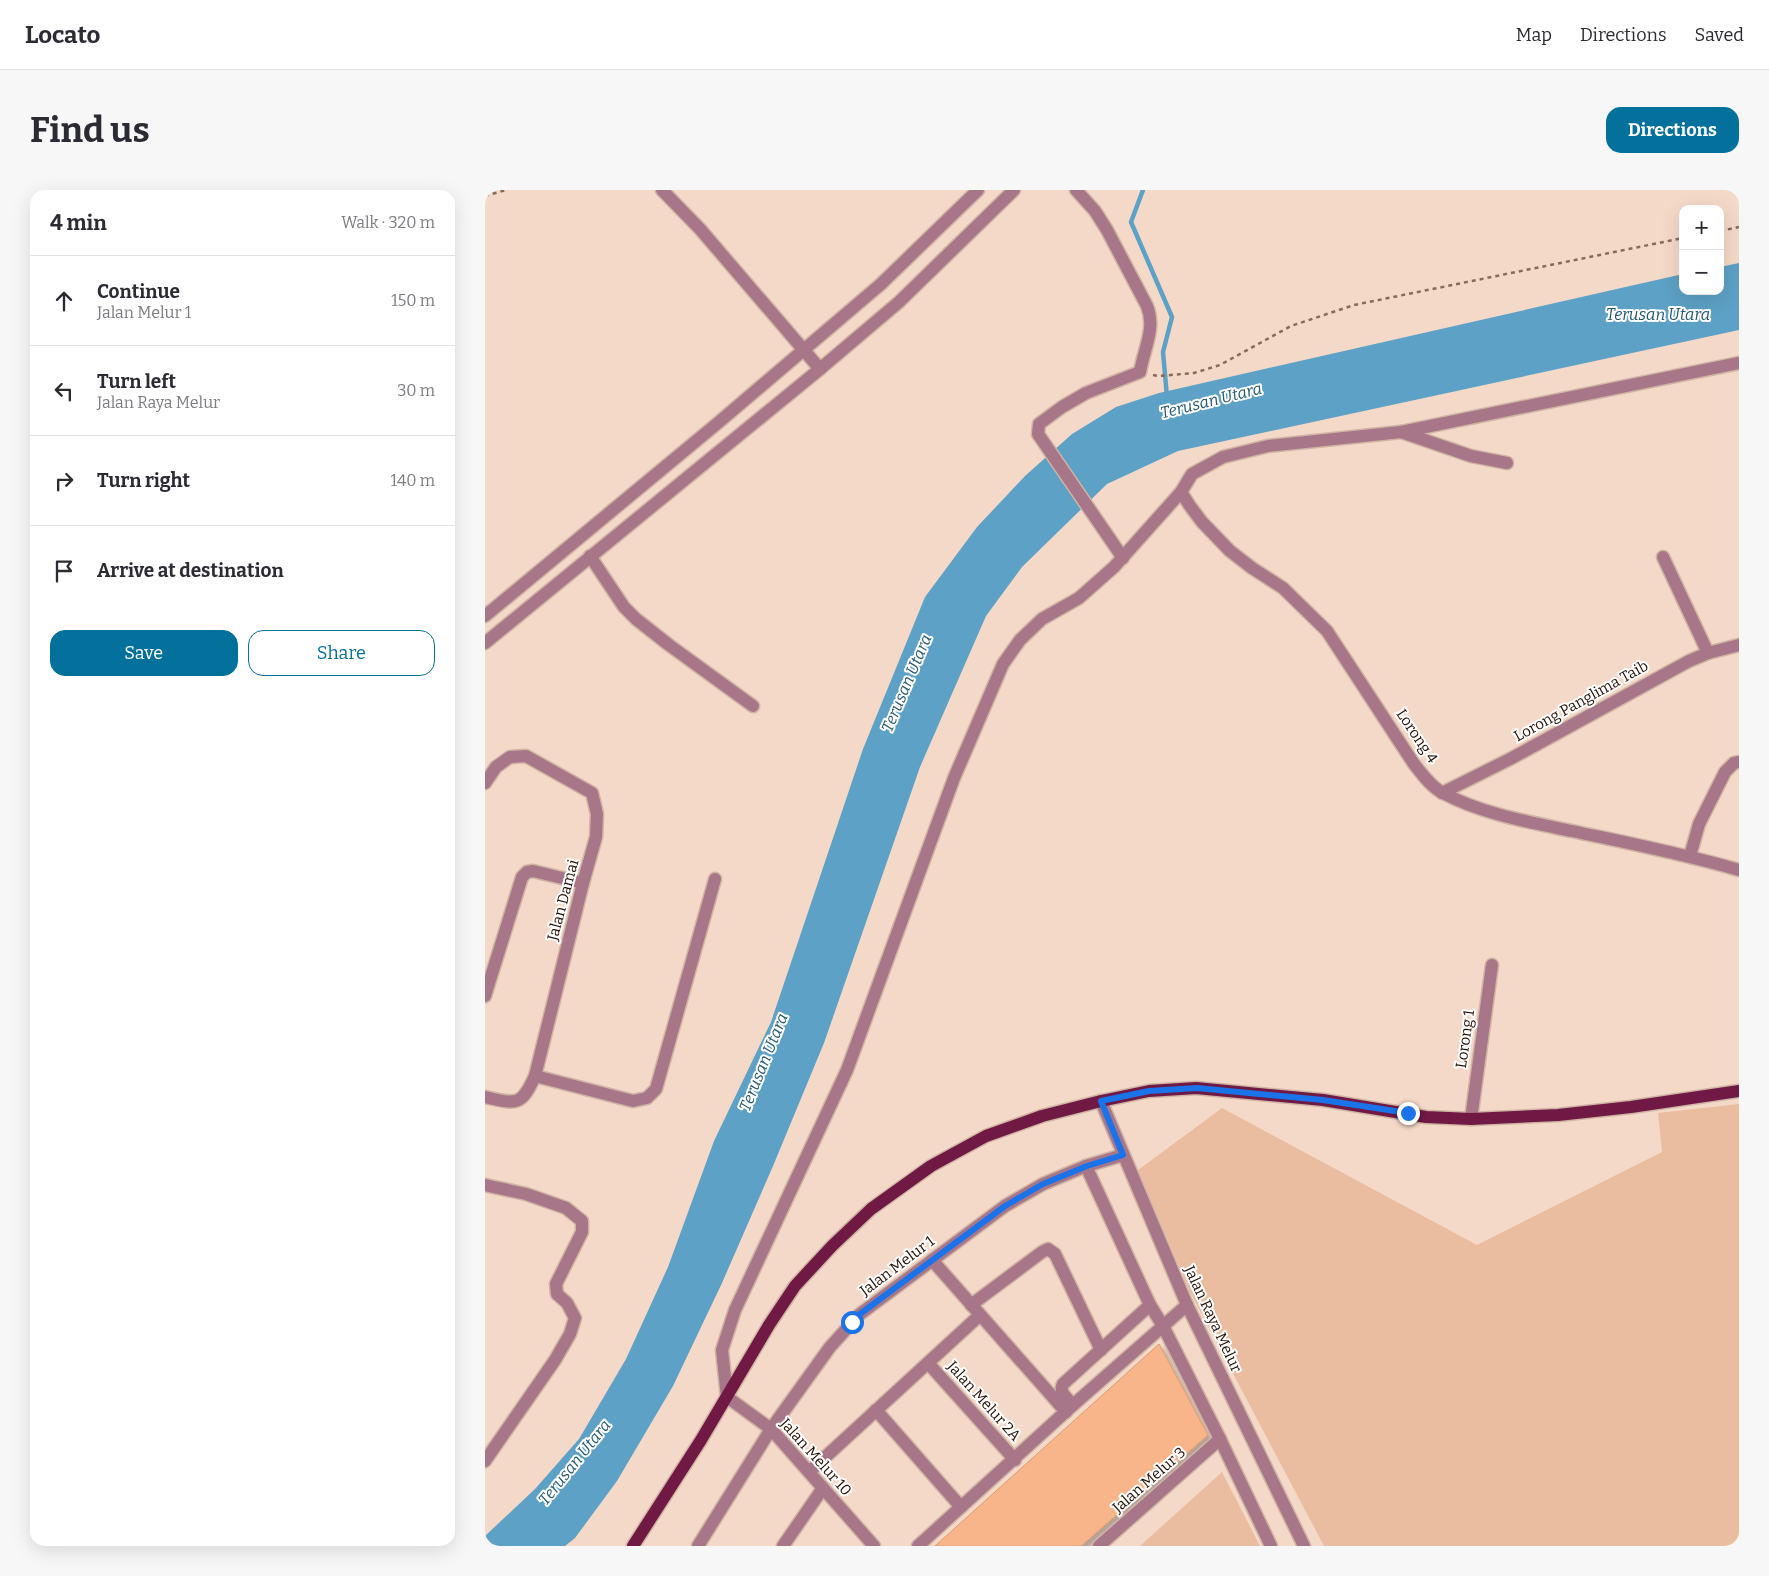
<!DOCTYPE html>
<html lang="en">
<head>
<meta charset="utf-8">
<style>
	body { margin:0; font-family:Bitter,serif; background:#f7f7f7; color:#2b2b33 }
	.controls { position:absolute; right:15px; top:15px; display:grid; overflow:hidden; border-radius:10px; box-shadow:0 5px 20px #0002 }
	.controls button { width:45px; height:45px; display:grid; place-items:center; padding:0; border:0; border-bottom:1px solid #e1e1e2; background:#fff; color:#2b2b33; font:25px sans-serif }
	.stop { position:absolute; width:15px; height:15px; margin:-11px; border:4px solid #1a73e8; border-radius:50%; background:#fff }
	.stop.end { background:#1a73e8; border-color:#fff; box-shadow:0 1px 5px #0008 }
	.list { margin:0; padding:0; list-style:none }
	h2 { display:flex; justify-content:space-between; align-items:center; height:65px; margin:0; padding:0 20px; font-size:21px }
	h2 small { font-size:16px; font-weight:400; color:#7c7c81 }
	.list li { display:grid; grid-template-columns:32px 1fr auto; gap:15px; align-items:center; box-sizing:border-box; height:90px; padding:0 20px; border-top:1px solid #e1e1e2 }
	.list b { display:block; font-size:19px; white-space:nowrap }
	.list p { margin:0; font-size:16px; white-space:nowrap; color:#7c7c81 }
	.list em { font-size:16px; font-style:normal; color:#7c7c81 }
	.actions { display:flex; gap:10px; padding:15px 20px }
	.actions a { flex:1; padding:11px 0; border:1px solid #04719d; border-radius:15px; text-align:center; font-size:18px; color:#04719d }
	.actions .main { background:#04719d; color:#fff }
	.icon { flex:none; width:28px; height:28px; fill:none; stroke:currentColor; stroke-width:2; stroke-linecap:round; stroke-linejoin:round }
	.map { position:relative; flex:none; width:1254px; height:1356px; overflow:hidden; border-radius:15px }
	header { display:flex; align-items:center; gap:30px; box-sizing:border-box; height:70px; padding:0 25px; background:#fff; border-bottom:1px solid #e1e1e2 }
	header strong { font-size:24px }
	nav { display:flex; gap:28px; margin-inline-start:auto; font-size:18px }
	.intro { display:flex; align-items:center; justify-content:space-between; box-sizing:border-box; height:120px; padding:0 30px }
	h1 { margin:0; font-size:35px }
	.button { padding:12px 22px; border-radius:15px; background:#04719d; color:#fff; font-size:18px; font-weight:700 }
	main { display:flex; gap:30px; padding:0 30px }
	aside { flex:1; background:#fff; border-radius:15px; box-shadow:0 5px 20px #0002 }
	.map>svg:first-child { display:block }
	.green { fill:#eabda1 }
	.water { fill:#5da1c6 }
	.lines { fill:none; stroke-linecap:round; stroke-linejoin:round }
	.stream { stroke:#5da1c6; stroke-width:4.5 }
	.building { fill:#f8b589; stroke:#dc9b70; filter:url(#shadow) }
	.minor-casing { stroke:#d0b4a4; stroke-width:15 }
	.major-casing { stroke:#d0b4a4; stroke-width:15 }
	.path { stroke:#856b5c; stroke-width:2.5; stroke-dasharray:4 4; stroke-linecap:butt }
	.minor { stroke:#a87689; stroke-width:12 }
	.major { stroke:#6f1944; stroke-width:12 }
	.route { stroke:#1a73e8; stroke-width:6 }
	.labels { text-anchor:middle; stroke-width:4; stroke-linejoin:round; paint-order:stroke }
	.street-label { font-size:15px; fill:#250d00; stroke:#fff }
	.water-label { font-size:16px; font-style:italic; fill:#235873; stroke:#fff }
</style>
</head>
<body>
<header>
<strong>Locato</strong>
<nav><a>Map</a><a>Directions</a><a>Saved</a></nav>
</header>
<div class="intro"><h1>Find us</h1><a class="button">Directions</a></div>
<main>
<aside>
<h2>4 min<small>Walk · 320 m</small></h2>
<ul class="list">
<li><svg class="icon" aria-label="ahead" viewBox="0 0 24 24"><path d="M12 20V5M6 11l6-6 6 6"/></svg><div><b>Continue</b><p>Jalan Melur 1</p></div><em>150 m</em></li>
<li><svg class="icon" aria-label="left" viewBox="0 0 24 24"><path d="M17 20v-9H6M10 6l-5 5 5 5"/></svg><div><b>Turn left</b><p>Jalan Raya Melur</p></div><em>30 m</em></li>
<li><svg class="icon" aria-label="right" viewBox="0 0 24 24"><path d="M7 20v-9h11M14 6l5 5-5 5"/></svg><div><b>Turn right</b></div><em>140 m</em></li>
<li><svg class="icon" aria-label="arrive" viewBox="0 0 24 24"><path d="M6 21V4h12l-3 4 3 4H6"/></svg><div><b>Arrive at destination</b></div></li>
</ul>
<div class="actions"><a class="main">Save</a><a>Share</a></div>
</aside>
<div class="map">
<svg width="1254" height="1356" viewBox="0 0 1254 1356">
	<defs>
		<filter id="shadow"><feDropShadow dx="4.5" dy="4.5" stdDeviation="2.5" flood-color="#0004"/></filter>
	</defs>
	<rect width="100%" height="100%" fill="#f5d9c8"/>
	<!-- green -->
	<g class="green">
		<polygon points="1254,914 1254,1356 839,1356 705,1102 653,980 737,918 992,1055 1177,962 1173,923"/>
		<polygon points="737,1282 775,1356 655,1356"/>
	</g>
	<!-- water -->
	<polygon class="water" points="1254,73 1254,140 693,261 622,294 537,377 501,426 435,577 339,853 288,976 237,1093 188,1196 132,1291 90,1348 80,1356 0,1356 0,1346 50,1299 94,1249 141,1169 183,1077 229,951 286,832 378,559 440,407 492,337 540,286 587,244 631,217 674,203 1198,84 1198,101 1235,101 1235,77"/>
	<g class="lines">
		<!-- stream -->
		<polyline class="stream" points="658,0 646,32 687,127 678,162 682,207"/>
	</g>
	<!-- building -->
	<polygon class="building" points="674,1154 723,1245 596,1356 450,1356"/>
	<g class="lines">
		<!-- minor casing -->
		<g class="minor-casing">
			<g id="minor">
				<polyline points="177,0 215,39 335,179"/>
				<path d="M591 0 610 21 622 40 662 116C671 139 659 158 655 182L601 203 577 217 554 234 553 244 638 368"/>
				<polyline points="916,242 986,266 1022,273"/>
				<path d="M696 302 705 316 717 332 745 361 767 378 798 398 842 441 929 574C937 584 946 597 958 603 997 624 1044 632 1087 641 1143 653 1199 664 1254 680"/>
				<polyline points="105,366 139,417 151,429 184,455 268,516"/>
				<polyline points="1178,367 1223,463"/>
				<polyline points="0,426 234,232 396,94 493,0"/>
				<polyline points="0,453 335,179 414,112 529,0"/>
				<path d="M0 593 11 577 25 567 41 566 107 603 112 624 111 647 98 693 50 886C36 917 31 914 0 907"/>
				<polyline points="957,603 1025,569 1204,471 1223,463 1254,455"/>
				<polyline points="1205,666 1214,634 1240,582 1249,573 1254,572"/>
				<polyline points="0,806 37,687 42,682 48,681 98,693"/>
				<polyline points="50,886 148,911 162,908 171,899 230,689"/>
				<polyline points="616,911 702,1115 819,1356"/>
				<polyline points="986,929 1007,775"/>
				<polyline points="601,976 665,1115 678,1136 735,1249 786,1356"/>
				<polyline points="0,995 41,1004 81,1018 97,1031 97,1042 71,1094 72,1104 82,1113 90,1128 85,1144 70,1170 0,1271"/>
				<polyline points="447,1070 581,1222"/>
				<polyline points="486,1115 557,1062 563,1059 570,1064 616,1160"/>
				<polyline points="443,1173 530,1270"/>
				<path d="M588 1215C583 1209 573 1202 578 1194L665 1115"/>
				<polyline points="391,1220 476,1317"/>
				<polyline points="324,1282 495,1125"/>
				<polyline points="213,1356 286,1239 345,1157 375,1124 520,1016 558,994 601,976 638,965"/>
				<polyline points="298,1356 338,1298"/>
				<polyline points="389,1356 286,1239 242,1207 237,1160 250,1120 362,880 469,588 518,474 535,450 557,429 594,408 629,377 696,302 707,284 738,267 783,256 916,242 1254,173"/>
				<polyline points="433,1356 588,1215 702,1115"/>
				<polyline points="614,1356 735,1249"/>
			</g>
		</g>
		<!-- major casing -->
		<g class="major-casing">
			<polyline id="major" points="148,1356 216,1250 284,1135 310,1096 347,1056 386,1019 446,976 501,946 557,926 616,911 664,901 711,898 838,910 941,927 986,929 1073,925 1146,917 1254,901"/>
		</g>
		<!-- path -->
		<g class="path">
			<polyline points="0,6 21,0"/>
			<polyline points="1235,41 1254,37"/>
			<polyline points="668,185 674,186 709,183 735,175 806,136 869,115 1198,48"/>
		</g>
		<!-- minor -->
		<use href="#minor" class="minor"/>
		<!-- major -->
		<use href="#major" class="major"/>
	</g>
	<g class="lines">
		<!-- route -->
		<polyline class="route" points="367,1132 375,1124 520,1016 558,994 602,976 638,965 616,911 664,901 712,898 838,910 923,923"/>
	</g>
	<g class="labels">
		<!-- street labels -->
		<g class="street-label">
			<text transform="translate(1096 511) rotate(-29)" y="5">Lorong Panglima Taib</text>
			<text transform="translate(932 546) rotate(56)" y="5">Lorong 4</text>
			<text transform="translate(78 710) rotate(-75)" y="5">Jalan Damai</text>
			<text transform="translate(980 849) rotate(-82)" y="5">Lorong 1</text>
			<text transform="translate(412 1076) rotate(-37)" y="5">Jalan Melur 1</text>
			<text transform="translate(728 1129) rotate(65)" y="5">Jalan Raya Melur</text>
			<text transform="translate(499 1211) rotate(48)" y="5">Jalan Melur 2A</text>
			<text transform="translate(331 1267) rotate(48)" y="5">Jalan Melur 10</text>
			<text transform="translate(664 1290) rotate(-41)" y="5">Jalan Melur 3</text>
		</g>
		<!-- water labels -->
		<g class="water-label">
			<text x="1173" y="130">Terusan Utara</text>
			<text transform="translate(726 210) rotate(-14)" y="6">Terusan Utara</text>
			<text transform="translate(421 493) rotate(-67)" y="6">Terusan Utara</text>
			<text transform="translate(278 872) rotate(-68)" y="6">Terusan Utara</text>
			<text transform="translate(89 1272) rotate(-51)" y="6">Terusan Utara</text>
		</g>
	</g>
</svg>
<div class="controls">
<button>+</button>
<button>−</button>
</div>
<div class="stop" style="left:367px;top:1132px"></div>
<div class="stop end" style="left:923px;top:923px"></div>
</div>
</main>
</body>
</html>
